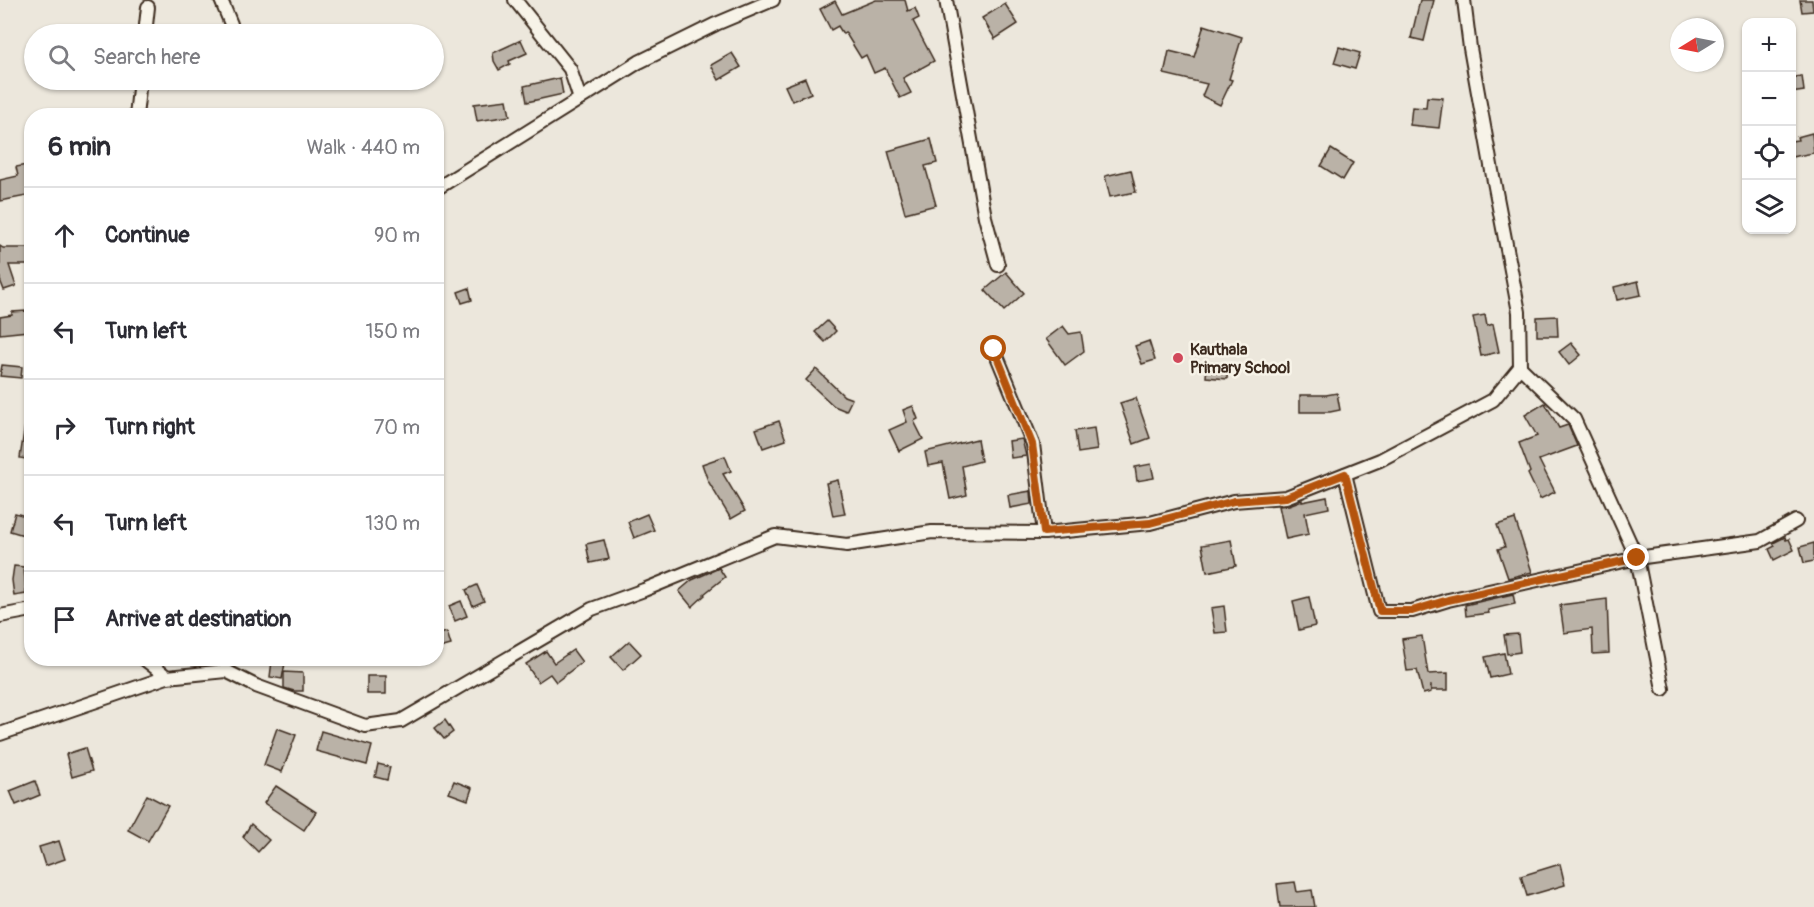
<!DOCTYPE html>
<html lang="en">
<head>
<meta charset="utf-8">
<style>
	body { margin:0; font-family:Pangolin,sans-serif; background:#f7f7f7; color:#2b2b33 }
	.controls { position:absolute; right:18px; top:18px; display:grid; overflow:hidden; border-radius:12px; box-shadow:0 2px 4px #0004 }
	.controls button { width:54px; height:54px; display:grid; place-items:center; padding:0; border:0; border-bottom:2px solid #e1e1e2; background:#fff; color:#2b2b33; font:30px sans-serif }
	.compass { position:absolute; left:1670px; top:18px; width:54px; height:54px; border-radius:50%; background:#fff; box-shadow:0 2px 4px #0004; rotate:260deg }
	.stop { position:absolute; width:18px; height:18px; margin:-14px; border:4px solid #b45309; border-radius:50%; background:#fff }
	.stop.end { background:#b45309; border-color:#fff; box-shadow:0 2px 6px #0008 }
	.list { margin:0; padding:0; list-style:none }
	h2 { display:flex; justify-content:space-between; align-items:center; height:78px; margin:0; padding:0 24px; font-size:26px }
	h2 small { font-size:20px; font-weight:400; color:#7c7c81 }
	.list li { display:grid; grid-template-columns:39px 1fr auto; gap:18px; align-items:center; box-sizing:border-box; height:96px; padding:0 24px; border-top:2px solid #e1e1e2 }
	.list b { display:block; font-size:22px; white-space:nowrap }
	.list em { font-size:20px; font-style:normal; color:#7c7c81 }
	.icon { flex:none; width:33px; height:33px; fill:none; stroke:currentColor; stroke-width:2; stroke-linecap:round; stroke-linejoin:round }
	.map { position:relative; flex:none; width:1814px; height:907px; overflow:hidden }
	.search { position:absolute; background:#fff; box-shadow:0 2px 4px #0004; left:24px; top:24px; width:420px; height:66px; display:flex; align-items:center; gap:15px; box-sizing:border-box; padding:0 21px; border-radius:33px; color:#7c7c81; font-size:22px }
	.panel { position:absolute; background:#fff; box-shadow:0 2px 4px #0004; left:24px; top:108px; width:420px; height:558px; border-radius:24px }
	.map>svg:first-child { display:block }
	.building { fill:#bab2a7; stroke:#3b2a1e; stroke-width:1.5 }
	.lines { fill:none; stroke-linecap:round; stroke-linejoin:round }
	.minor-casing { stroke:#3b2a1e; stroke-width:16 }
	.minor { stroke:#f7f3e8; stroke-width:12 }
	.route { stroke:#b45309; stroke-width:8 }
	.poi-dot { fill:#d1495b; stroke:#f7f3e8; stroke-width:2 }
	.labels { text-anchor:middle; stroke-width:5; stroke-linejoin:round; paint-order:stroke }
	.poi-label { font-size:16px; font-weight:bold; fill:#3b2a1e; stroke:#f7f3e8; text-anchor:start }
</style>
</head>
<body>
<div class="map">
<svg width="1814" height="907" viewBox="0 0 1814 907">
	<rect width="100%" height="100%" fill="#ece7dc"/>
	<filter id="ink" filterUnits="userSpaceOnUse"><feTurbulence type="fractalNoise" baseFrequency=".0167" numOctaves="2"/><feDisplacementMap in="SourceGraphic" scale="12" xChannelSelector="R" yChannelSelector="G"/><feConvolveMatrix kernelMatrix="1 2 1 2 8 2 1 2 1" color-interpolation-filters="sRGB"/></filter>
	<g filter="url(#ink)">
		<!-- building -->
		<g class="building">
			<polygon points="876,0 905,0 908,11 915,8 919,18 913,21 934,61 903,78 911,93 900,98 885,68 874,73 866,55 861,58 845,32 843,34 838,26 831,30 820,9 835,1 842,14"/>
			<polygon points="1420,0 1434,0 1424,41 1411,38"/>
			<polygon points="1800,0 1812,0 1813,11 1802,12"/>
			<polygon points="1005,4 1018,24 995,39 982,18"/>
			<polygon points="1204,25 1242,37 1229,79 1232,80 1220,105 1202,96 1207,84 1164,74 1169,51 1194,57"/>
			<polygon points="521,40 527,53 509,61 510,64 499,70 494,61 493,53"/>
			<polygon points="1339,47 1360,53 1355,69 1334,63"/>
			<polygon points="732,53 741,67 719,80 711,65"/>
			<polygon points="1802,76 1804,91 1791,93 1791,78"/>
			<polygon points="560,78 563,94 527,102 524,86"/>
			<polygon points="805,78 811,93 792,101 785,86"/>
			<polygon points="1427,97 1443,98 1439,128 1410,125 1412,107 1426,108"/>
			<polygon points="507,100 510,116 477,121 474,104"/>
			<polygon points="1812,133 1814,153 1791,157 1791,141 1798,140 1797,137"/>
			<polygon points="931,139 937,163 925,166 936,205 905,213 888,151"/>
			<polygon points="1331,149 1353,163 1343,180 1321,166"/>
			<polygon points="32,164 32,195 0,201 0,180 18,176 16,167"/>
			<polygon points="1131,170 1136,192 1110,197 1105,176"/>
			<polygon points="0,246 3,248 32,248 32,265 9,265 16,286 4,290 0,280"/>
			<polygon points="1006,272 1024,293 1004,311 985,290"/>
			<polygon points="1638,281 1641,295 1617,300 1614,287"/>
			<polygon points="469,288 472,300 462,303 458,292"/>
			<polygon points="27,311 28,331 0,334 0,317 12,315 12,312"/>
			<polygon points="1485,315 1487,326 1493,324 1499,352 1481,356 1473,317"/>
			<polygon points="1557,316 1558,336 1537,336 1537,317"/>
			<polygon points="827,321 836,331 825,342 815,332"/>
			<polygon points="1063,326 1069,334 1081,332 1084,351 1065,365 1046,339"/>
			<polygon points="1149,341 1155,360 1142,364 1135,346"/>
			<polygon points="1571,343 1581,355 1569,365 1559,352"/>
			<polygon points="1207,363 1228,366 1227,379 1206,377"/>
			<polygon points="2,365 22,367 21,378 0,376"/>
			<polygon points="816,369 844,396 852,399 846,411 834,406 806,380"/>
			<polygon points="1337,393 1340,410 1330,412 1300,412 1300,395 1326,395"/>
			<polygon points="1136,398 1150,438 1134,444 1120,403"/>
			<polygon points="1545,403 1559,428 1568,425 1577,446 1539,460 1555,492 1540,499 1528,474 1530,472 1519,443 1537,436 1525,415"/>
			<polygon points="913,406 918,419 914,421 923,439 899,451 889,430 907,422 903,410"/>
			<polygon points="779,421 786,440 763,448 756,429"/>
			<polygon points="25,425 32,426 32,460 20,458"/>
			<polygon points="1094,428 1097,450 1078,453 1075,431"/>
			<polygon points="977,439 981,461 962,466 967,495 950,499 943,463 928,466 925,452"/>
			<polygon points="1022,439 1026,456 1011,458 1009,441"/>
			<polygon points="725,456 731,471 723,474 745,511 731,519 708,481 702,464"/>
			<polygon points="1151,464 1154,478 1137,481 1135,467"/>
			<polygon points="838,480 845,514 833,516 826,483"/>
			<polygon points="1031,491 1032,504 1010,508 1008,495"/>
			<polygon points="1327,497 1329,508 1305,513 1309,534 1286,539 1279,506 1289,505 1302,500 1302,502"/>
			<polygon points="15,513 32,518 27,536 10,531"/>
			<polygon points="647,514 654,530 634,538 628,522"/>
			<polygon points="1515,519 1532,572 1508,578 1498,549 1505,547 1497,525"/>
			<polygon points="1785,537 1786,540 1789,539 1794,550 1774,560 1769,549 1775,546 1773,543"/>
			<polygon points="604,540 609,559 590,563 586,544"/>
			<polygon points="1231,540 1236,566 1207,572 1202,545"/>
			<polygon points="1814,543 1814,561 1804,563 1800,547"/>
			<polygon points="14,566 24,567 26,594 14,596 12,580"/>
			<polygon points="719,568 725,577 704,594 705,595 692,607 679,591 692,580"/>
			<polygon points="477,585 484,601 473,606 466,590"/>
			<polygon points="1513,594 1515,604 1488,610 1489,613 1466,616 1465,605"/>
			<polygon points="1309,597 1315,626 1299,630 1293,601"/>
			<polygon points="1607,599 1609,653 1593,654 1592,629 1564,633 1560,605"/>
			<polygon points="461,601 467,616 455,621 449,606"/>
			<polygon points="1224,606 1227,632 1215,633 1211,608"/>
			<polygon points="447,632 451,645 436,649 436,635"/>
			<polygon points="1518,634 1520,652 1507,654 1504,635"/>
			<polygon points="1422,636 1428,674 1448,673 1448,690 1431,690 1431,686 1430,686 1431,692 1423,694 1417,670 1407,671 1402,639"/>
			<polygon points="629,641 641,654 623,670 611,657"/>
			<polygon points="573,650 582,662 556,682 550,674 538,682 526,664 546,651 554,663"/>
			<polygon points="1504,653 1508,674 1490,678 1485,657"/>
			<polygon points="272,661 285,663 282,679 270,677"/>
			<polygon points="284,672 303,673 303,691 294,691 284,688"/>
			<rect x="367" y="676" width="19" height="18"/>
			<polygon points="445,720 453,732 444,739 435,728"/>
			<polygon points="277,728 296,735 282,772 264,765"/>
			<polygon points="321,731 372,746 367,765 316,751"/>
			<polygon points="85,748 92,771 72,777 66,754"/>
			<polygon points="378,764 390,767 387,780 375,777"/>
			<polygon points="35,781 40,795 16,805 10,791"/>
			<polygon points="454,781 472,788 468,800 449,793"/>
			<polygon points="276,786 316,812 304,830 264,803"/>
			<polygon points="147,795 168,806 148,841 128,830"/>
			<polygon points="251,824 269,840 258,852 243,837"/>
			<polygon points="59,841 65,859 45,866 39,847"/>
			<polygon points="1560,864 1565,885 1527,896 1521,876"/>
			<polygon points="1295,882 1297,892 1312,890 1315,907 1280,907 1277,884"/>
		</g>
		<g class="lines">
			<!-- minor casing -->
			<g class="minor-casing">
				<g id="minor">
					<polyline points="221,0 231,24"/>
					<polyline points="515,0 570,69 580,99"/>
					<polyline points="946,0 985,217 998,265"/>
					<polyline points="145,34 148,7"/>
					<polyline points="136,116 140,80"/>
					<polyline points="436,189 639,62 716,24 773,0"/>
					<polyline points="994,349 1033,444 1044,533"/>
					<polyline points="1520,367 1574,419 1637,558 1663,689"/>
					<polyline points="1345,474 1379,611 1412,611 1448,600 1637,558 1760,541 1796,521"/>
					<polyline points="0,616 32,610"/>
					<polyline points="143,658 167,677"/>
					<polyline points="0,734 167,677 226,671 256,686 365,726 401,721 592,609 644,590 775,536 847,545 932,532 1044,533 1150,523 1234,501 1286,497 1380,460 1493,400 1520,367 1519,312 1492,171 1470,48 1464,0"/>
				</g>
			</g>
			<!-- minor -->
			<use href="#minor" class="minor"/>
		</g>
	</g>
	<g class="lines" filter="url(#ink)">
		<!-- route -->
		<polyline class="route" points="994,349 1032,444 1044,532 1150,523 1234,501 1286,497 1345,474 1380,611 1412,611 1448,600 1637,558"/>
	</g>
	<!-- markers -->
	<circle class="poi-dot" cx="1178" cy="358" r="6"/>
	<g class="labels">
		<!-- poi labels -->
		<g class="poi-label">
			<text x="1190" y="355">Kauthala<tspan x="1190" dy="18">Primary School</tspan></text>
		</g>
	</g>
</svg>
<div class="controls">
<button>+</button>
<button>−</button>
<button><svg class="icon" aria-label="locate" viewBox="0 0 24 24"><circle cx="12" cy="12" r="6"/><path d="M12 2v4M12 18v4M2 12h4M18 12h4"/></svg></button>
<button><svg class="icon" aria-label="layers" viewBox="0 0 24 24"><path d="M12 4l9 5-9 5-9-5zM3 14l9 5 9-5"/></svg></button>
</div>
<svg class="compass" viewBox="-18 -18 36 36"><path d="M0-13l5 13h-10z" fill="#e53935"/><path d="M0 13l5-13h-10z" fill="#7c7c81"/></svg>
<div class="stop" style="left:994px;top:349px"></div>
<div class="stop end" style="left:1637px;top:558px"></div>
<div class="search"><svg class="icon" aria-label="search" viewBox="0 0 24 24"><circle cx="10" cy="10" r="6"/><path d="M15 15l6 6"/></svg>Search here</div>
<section class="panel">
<h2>6 min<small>Walk · 440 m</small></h2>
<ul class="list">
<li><svg class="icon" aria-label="ahead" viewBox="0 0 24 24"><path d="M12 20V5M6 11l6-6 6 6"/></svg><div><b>Continue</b></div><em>90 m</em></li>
<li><svg class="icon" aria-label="left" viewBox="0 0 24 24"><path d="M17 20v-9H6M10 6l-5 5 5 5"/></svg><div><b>Turn left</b></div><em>150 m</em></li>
<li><svg class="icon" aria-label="right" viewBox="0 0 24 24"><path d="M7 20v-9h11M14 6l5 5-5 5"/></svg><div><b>Turn right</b></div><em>70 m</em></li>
<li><svg class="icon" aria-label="left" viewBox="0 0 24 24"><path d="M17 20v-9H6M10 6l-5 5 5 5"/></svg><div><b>Turn left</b></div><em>130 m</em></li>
<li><svg class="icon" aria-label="arrive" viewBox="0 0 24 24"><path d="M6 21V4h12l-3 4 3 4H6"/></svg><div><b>Arrive at destination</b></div></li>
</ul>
</section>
</div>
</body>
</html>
